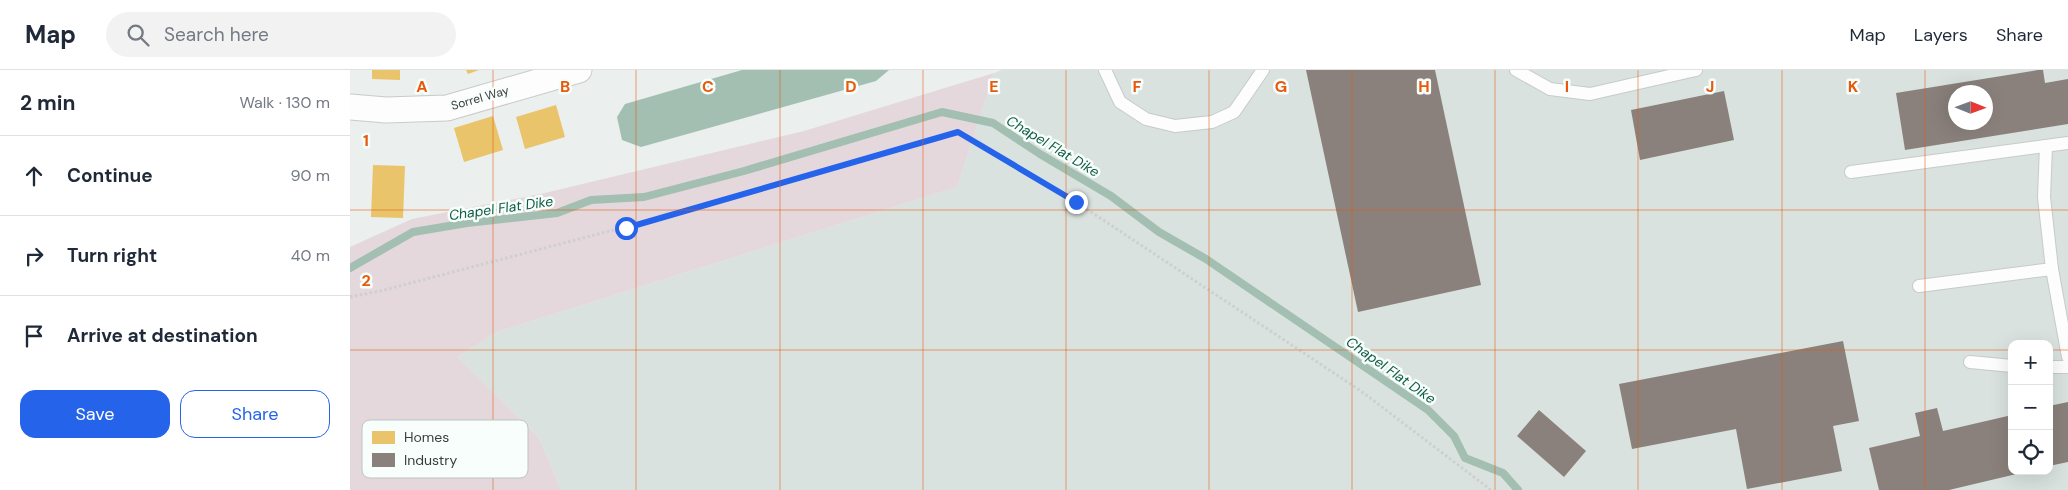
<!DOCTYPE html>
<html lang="en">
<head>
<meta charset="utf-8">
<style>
	body { margin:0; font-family:"DM Sans",sans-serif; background:#f2f2f3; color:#1f2937 }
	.controls { position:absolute; right:15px; bottom:15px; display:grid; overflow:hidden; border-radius:10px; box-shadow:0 5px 20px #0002 }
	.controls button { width:45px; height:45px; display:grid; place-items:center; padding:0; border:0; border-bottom:1px solid #e0e1e3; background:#fff; color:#1f2937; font:25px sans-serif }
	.compass { position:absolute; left:1598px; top:15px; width:45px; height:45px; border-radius:50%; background:#fff; box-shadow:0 5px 20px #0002; rotate:91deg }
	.stop { position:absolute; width:15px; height:15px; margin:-11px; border:4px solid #2563eb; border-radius:50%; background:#fff }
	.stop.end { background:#2563eb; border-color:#fff; box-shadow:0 1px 5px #0008 }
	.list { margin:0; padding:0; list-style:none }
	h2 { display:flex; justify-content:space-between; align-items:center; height:65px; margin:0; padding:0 20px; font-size:21px }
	h2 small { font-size:16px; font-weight:400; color:#747a83 }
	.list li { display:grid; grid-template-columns:32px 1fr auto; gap:15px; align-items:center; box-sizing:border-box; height:80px; padding:0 20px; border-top:1px solid #e0e1e3 }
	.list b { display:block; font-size:19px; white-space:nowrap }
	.list em { font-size:16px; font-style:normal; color:#747a83 }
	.actions { display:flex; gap:10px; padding:15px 20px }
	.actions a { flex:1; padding:11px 0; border:1px solid #2563eb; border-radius:15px; text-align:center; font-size:18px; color:#2563eb }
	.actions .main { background:#2563eb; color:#fff }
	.icon { flex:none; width:28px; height:28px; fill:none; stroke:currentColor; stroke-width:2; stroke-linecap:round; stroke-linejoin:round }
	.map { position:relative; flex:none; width:1718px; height:420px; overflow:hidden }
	header { display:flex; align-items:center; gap:30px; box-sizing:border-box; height:70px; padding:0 25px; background:#fff; border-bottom:1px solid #e0e1e3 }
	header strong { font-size:24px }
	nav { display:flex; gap:28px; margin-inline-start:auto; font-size:18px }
	.search { width:350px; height:45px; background:#f2f2f3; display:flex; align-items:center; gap:12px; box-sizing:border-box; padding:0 18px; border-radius:28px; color:#747a83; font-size:19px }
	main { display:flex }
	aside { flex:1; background:#fff }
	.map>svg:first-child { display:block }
	.built { fill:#d9e2df; fill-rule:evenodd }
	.green { fill:#e4d8dc }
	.water { fill:#a2bfb2 }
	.homes { fill:#e9c46a }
	.industry { fill:#8a817c; fill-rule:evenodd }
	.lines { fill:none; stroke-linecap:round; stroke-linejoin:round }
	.stream { stroke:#a2bfb2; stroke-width:8 }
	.lane-casing { stroke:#c7cbc9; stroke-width:14 }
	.street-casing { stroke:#c7cbc9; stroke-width:27 }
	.path { stroke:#cfcfcf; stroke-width:3; stroke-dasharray:2.5 2.5; stroke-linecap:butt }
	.lane { stroke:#fcfdfc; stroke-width:12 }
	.street { stroke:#fcfdfc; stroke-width:25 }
	.route { stroke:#2563eb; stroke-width:6 }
	.grid { fill:none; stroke:#e8590c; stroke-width:1; stroke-opacity:0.55 }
	.labels { text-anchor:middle; stroke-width:5; stroke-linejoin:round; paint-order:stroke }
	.street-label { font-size:12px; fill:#3b3d3c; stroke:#f7fefb }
	.water-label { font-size:14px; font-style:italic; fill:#105c44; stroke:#f7fefb }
	.key { fill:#f7fefb; stroke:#bfc4c2; stroke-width:1 }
	.key-label { font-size:14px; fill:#3b3d3c }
	.grid-label { font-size:16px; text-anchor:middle; font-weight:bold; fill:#e8590c; stroke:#f7fefb; stroke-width:5; stroke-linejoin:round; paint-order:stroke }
</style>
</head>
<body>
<header>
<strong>Map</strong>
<div class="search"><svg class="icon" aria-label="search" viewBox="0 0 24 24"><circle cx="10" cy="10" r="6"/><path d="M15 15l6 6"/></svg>Search here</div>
<nav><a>Map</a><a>Layers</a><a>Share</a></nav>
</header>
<main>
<aside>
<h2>2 min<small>Walk · 130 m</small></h2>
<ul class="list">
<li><svg class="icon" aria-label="ahead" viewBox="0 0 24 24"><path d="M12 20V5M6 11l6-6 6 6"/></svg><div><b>Continue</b></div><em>90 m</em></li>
<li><svg class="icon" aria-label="right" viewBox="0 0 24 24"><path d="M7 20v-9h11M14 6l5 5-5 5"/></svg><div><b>Turn right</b></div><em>40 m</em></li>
<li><svg class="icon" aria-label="arrive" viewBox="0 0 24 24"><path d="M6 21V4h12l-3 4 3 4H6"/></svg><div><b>Arrive at destination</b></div></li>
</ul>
<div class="actions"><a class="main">Save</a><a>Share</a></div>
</aside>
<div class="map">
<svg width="1718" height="420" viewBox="0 0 1718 420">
	<rect width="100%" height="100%" fill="#ebefed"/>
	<!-- built -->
	<path class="built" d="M652 0H1718V420H211L189 368 107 287 147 262 607 117 644 3ZM1606 22H1636V52H1606ZM1662 274H1699V401H1662Z"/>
	<!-- green -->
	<polygon class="green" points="644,3 607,117 147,262 107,287 189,368 211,420 0,420 0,177 62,149 195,123 454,61"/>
	<!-- water -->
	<polygon class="water" points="392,0 539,0 526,11 291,77 272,70 267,47 275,34"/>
	<!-- homes -->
	<g class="homes">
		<polygon points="22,0 50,0 50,10 22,9"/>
		<polygon points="116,0 129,0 118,4"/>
		<polygon points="206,35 215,67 175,79 166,47"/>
		<polygon points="143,46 153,80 114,92 104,58"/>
		<polygon points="23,95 55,96 53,148 21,147"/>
	</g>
	<!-- industry -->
	<g class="industry">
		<polygon points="956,0 1085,0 1131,215 1008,242"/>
		<path d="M1688 0H1693L1695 13 1718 9V54L1555 80 1546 23ZM1606 22H1636V52H1606Z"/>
		<polygon points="1374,21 1384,70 1290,90 1281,40"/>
		<polygon points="1493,271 1509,351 1483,356 1492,401 1397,419 1386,359 1282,379 1269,314"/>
		<polygon points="1718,332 1718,392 1699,396 1699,336"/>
		<polygon points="1587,338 1593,361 1662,345 1662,401 1675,402 1599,420 1529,420 1519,378 1570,366 1565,343"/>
		<polygon points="1189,340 1236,381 1214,407 1167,366"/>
	</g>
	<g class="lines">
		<!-- stream -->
		<polyline class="stream" points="0,198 63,162 117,153 207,143 241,130 294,127 394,101 592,42 643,53 690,84 761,126 809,162 856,189 1078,340 1104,366 1115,388 1153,403 1168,420"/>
		<!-- lane casing -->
		<g class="lane-casing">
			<g id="lane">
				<polyline points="755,0 770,32 796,49 825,56 862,52 884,42 913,0"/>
				<polyline points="1166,0 1200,19 1240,24 1346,0"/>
				<polyline points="1501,102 1718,73"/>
				<polyline points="1702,199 1718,287"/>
				<polyline points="1569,216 1702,199 1694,127 1696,76"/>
				<polyline points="1620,292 1662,296"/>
				<polyline points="1699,297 1718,297"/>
			</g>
		</g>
		<!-- street casing -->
		<g class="street-casing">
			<polyline id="street" points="0,37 36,40 97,38 229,0"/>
		</g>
		<!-- path -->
		<polyline class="path" points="0,227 30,221 275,157 608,62 726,132 1011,321 1141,420"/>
		<!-- lane -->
		<use href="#lane" class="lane"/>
		<!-- street -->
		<use href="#street" class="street"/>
	</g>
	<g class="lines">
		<!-- route -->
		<polyline class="route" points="276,158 608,62 726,132"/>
	</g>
	<!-- grid -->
	<path class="grid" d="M143 0V420M286 0V420M430 0V420M573 0V420M716 0V420M859 0V420M1002 0V420M1145 0V420M1288 0V420M1432 0V420M1575 0V420M0 140H1718M0 280H1662M1699 280H1718"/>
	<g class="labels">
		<!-- street labels -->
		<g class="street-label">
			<text transform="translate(130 28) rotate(-16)" y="4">Sorrel Way</text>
		</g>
		<!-- water labels -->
		<g class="water-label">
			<text transform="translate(703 76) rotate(31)" y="5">Chapel Flat Dike</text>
			<text transform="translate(151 138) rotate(-8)" y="5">Chapel Flat Dike</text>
			<text transform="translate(1041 300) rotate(35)" y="5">Chapel Flat Dike</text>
		</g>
	</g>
	<!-- legend -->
	<rect x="12" y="350" width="166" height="58" rx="8" class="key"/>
	<rect x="22" y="361" width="23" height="13" fill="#e9c46a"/>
	<rect x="22" y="383" width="23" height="14" fill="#8a817c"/>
	<g class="key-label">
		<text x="54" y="372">Homes</text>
		<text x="54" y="395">Industry</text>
	</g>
	<g class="grid-label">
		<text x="72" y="22">A</text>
		<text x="215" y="22">B</text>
		<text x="358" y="22">C</text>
		<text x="501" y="22">D</text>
		<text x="644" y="22">E</text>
		<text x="787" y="22">F</text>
		<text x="931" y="22">G</text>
		<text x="1074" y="22">H</text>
		<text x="1217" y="22">I</text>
		<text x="1360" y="22">J</text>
		<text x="1503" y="22">K</text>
		<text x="16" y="76">1</text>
		<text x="16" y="216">2</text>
	</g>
</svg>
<div class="controls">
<button>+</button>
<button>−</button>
<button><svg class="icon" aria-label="locate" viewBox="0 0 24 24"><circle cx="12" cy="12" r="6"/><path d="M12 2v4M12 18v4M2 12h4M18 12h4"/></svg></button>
</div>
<svg class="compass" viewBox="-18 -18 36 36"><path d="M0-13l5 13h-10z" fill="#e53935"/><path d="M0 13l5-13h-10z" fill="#747a83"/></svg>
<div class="stop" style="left:276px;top:158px"></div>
<div class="stop end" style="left:726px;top:132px"></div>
</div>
</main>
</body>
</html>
